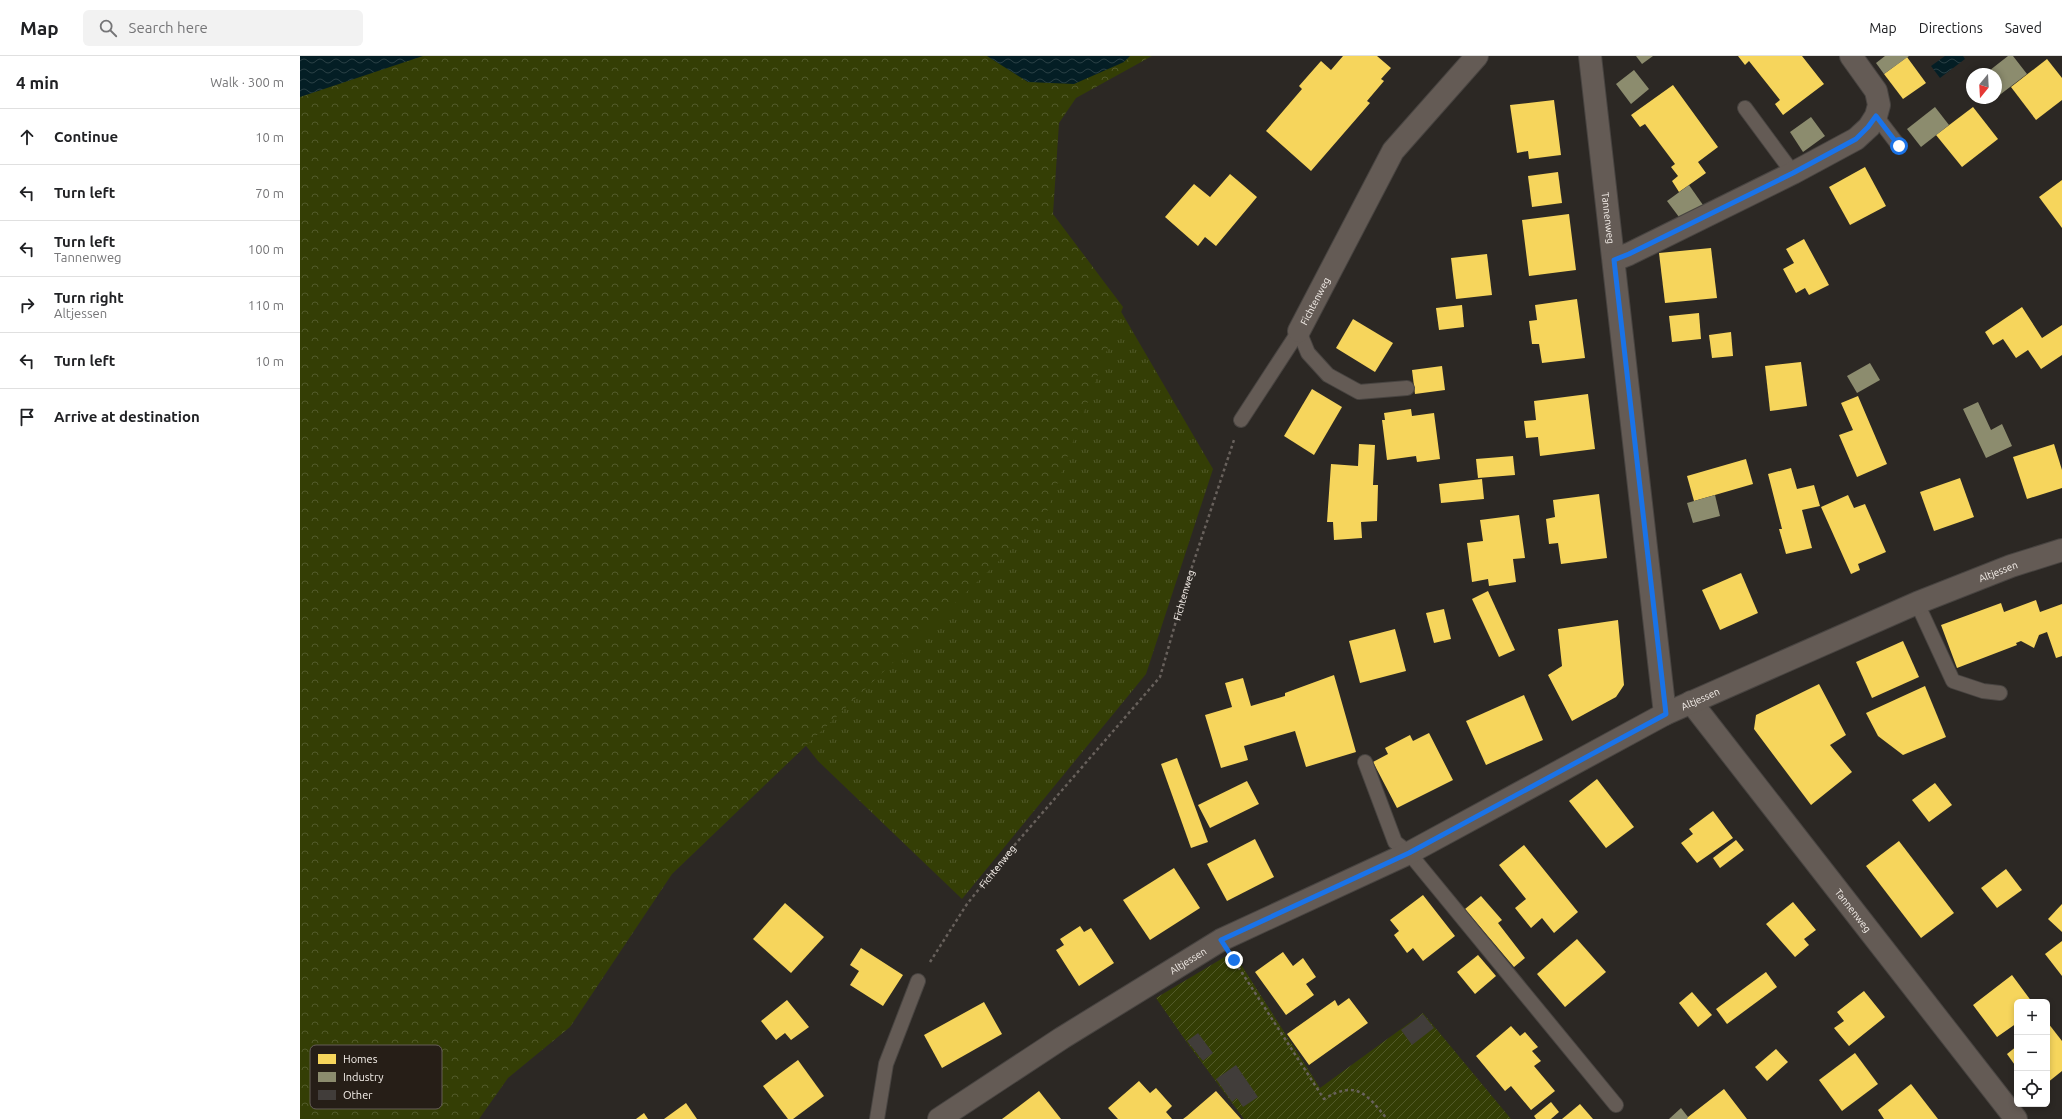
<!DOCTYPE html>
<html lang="en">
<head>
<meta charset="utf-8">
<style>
	body { margin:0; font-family:Ubuntu,sans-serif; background:#f2f2f2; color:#202124 }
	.controls { position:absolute; right:12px; bottom:12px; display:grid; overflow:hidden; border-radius:6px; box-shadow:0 2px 6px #0003 }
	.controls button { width:36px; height:36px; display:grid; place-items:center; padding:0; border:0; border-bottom:1px solid #e0e0e0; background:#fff; color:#202124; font:20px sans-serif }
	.compass { position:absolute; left:1666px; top:12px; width:36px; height:36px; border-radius:50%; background:#fff; box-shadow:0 2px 6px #0003; rotate:198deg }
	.stop { position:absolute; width:12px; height:12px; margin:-9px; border:3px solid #1a73e8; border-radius:50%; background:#fff }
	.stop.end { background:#1a73e8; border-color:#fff; box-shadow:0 1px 4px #0008 }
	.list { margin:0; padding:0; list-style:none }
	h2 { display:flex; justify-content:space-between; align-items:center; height:52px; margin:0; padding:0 16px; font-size:17px }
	h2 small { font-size:13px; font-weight:400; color:#757577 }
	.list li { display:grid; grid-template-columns:26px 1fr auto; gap:12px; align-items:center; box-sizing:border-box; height:56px; padding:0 16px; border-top:1px solid #e0e0e0 }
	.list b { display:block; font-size:15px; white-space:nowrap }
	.list p { margin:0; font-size:13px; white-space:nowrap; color:#757577 }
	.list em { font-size:13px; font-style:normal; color:#757577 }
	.icon { flex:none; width:22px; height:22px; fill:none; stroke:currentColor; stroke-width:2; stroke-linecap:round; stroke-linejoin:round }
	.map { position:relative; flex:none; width:1762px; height:1063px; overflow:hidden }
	header { display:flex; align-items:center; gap:24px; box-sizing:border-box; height:56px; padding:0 20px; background:#fff; border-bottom:1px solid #e0e0e0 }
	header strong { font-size:19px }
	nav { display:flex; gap:22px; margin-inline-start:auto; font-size:14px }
	.search { width:280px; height:36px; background:#f2f2f2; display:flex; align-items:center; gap:10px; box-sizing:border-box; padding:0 14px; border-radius:6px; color:#757577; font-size:15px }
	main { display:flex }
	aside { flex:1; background:#fff }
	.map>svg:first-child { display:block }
	.grass { fill:url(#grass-tufts) }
	.park { fill:url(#park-crowns) }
	.garden { fill:url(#garden-furrows) }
	.water { fill:url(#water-waves) }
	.homes { fill:#f6d55c }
	.industry { fill:#8c8c6e }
	.building { fill:#413d3a }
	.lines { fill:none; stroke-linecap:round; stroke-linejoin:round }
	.lane-casing { stroke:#484441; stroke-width:16 }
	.street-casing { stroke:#484441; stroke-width:24 }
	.path { stroke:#68615c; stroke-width:2.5; stroke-dasharray:3 3; stroke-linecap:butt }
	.lane { stroke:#645b55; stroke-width:14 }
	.street { stroke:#645b55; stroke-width:22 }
	.route { stroke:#1a73e8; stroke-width:5 }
	.labels { text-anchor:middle; stroke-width:4; stroke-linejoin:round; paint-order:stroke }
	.street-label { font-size:10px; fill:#f7f1ec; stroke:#261e17 }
	.key { fill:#261e17; stroke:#655d57; stroke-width:1 }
	.key-label { font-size:11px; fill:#f7f1ec }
</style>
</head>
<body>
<header>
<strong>Map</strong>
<div class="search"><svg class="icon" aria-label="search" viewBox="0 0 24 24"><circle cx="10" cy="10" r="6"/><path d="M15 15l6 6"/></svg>Search here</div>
<nav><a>Map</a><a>Directions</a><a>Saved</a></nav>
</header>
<main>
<aside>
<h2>4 min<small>Walk · 300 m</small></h2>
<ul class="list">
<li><svg class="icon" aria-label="ahead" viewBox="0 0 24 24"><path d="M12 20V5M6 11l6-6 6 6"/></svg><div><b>Continue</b></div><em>10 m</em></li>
<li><svg class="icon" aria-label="left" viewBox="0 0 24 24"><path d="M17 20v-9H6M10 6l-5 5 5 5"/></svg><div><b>Turn left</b></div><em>70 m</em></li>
<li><svg class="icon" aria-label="left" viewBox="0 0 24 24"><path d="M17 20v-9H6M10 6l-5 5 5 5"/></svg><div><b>Turn left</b><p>Tannenweg</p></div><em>100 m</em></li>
<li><svg class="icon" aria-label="right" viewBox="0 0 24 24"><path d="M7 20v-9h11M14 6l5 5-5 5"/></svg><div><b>Turn right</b><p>Altjessen</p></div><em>110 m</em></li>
<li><svg class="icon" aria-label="left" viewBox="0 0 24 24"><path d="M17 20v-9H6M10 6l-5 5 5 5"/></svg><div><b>Turn left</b></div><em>10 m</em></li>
<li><svg class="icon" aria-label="arrive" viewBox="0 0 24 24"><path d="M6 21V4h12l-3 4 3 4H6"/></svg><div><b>Arrive at destination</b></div></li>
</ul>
</aside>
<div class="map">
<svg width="1762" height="1063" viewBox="0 0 1762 1063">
	<defs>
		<pattern id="grass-tufts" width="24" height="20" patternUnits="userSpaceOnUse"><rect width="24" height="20" fill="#343e05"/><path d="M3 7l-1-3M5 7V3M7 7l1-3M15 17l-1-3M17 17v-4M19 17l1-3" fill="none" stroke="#525a2a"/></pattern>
		<pattern id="park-crowns" width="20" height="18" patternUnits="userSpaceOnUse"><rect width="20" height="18" fill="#343e05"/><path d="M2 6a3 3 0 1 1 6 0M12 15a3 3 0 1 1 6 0" fill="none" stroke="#525a2a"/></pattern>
		<pattern id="garden-furrows" width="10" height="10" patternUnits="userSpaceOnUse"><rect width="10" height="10" fill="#343e05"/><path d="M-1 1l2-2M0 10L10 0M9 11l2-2" fill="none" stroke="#525a2a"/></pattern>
		<pattern id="water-waves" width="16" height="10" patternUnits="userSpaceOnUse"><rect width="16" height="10" fill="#041e25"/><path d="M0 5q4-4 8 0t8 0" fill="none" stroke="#293f45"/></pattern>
	</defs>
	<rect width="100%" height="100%" fill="#2c2824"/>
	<!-- grass -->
	<polygon class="grass" points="809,235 913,413 846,618 662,843 518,705 480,657"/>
	<!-- park -->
	<polygon class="park" points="0,0 852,0 776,42 759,67 753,158 823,251 745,461 372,818 270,971 208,1022 179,1063 0,1063"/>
	<!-- garden -->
	<polygon class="garden" points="933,896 1020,1032 1123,957 1211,1063 944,1063 888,988 856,942"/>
	<!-- water -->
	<g class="water">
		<polygon points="0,0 123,0 0,41"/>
		<polygon points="687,0 830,0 824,6 774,28 728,26"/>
		<polygon points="1645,0 1663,0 1665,3 1640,22 1631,10"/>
	</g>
	<!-- homes -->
	<g class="homes">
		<polygon points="1043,0 1077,0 1091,12 1081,23 1084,25 1067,45 1070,47 1011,115 966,75 1002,33 999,30 1021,5 1031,14"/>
		<polygon points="1438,0 1502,0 1524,28 1483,59 1475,48 1480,44 1449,5 1445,9"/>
		<polygon points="1607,1 1626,27 1603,43 1584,18"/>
		<polygon points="1747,3 1762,22 1762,44 1736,64 1711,31"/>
		<polygon points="1373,29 1418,91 1398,106 1406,117 1379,136 1372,125 1378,120 1371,111 1375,108 1345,68 1340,71 1331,59"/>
		<polygon points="1254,44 1261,99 1229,103 1228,95 1217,97 1210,49"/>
		<polygon points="1673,51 1698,83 1662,111 1636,79"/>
		<polygon points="1565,111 1586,150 1550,169 1529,131"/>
		<polygon points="1258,116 1262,147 1232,151 1228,120"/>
		<polygon points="930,118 957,141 916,190 905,181 898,190 865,161 894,128 910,141"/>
		<polygon points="1762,124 1762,172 1739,141"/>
		<polygon points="1269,158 1276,214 1229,220 1222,164"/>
		<polygon points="1504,183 1529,229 1509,239 1505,232 1496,237 1483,213 1494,207 1486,193"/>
		<polygon points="1411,192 1417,242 1365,247 1359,197"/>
		<polygon points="1187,198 1192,239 1156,243 1151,202"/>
		<polygon points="1277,243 1285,302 1242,307 1239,288 1232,288 1229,265 1237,264 1235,249"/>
		<polygon points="1162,249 1164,271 1139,274 1136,252"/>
		<polygon points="1722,251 1742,282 1762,269 1762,299 1741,313 1728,294 1716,302 1703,283 1693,289 1685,276"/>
		<polygon points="1399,257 1401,283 1372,286 1369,260"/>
		<polygon points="1053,263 1093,287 1075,316 1036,292"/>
		<polygon points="1431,276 1433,300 1412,302 1409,279"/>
		<polygon points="1501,306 1507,350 1470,355 1465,310"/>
		<polygon points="1142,310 1145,334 1115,338 1112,314"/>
		<polygon points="1012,333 1042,351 1014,399 984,380"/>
		<polygon points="1288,338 1295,393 1240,400 1238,381 1226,382 1224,365 1236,364 1234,345"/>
		<polygon points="1558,340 1587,408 1557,421 1539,379 1553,374 1541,347"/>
		<polygon points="1111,353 1112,360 1134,357 1140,403 1117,406 1116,400 1087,404 1082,364 1085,364 1084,357"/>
		<polygon points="1059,388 1075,389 1073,429 1078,429 1077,465 1061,466 1062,482 1034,484 1033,466 1027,466 1031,408 1058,410"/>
		<polygon points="1754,388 1762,414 1762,432 1727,443 1713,401"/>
		<polygon points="1213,400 1215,419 1178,422 1176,403"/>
		<polygon points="1446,403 1453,428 1394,445 1387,420"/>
		<polygon points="1491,412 1497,433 1514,429 1520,450 1502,454 1512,492 1486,498 1479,473 1482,473 1468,418"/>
		<polygon points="1660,422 1674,461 1634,475 1620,436"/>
		<polygon points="1182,423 1184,443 1141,447 1139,428"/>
		<polygon points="1299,438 1307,502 1261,508 1258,487 1249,488 1246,463 1255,461 1253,444"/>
		<polygon points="1548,439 1554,452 1565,448 1586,496 1558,508 1560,514 1551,518 1521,451"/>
		<polygon points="1219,459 1225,502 1213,503 1216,526 1189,530 1188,523 1172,526 1167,487 1183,485 1180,464"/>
		<polygon points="1441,517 1458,557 1420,574 1402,534"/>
		<polygon points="1188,535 1215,594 1199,601 1172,543"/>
		<polygon points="1736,544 1740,556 1762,548 1762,600 1756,602 1747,576 1739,579 1734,592 1721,585 1716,587 1717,589 1657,612 1641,569 1701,547 1704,556"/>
		<polygon points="1144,553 1151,583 1134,587 1126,557"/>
		<polygon points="1318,564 1324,629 1316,641 1272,665 1248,619 1262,610 1258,573"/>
		<polygon points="1095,573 1106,615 1060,627 1049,585"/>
		<polygon points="1603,585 1619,621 1572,642 1556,606"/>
		<polygon points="1034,619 1056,696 1006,711 995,675 944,690 948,704 921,712 905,659 932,651 925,627 943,622 951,650 985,640 985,637"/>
		<polygon points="1519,628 1546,679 1530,689 1552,716 1511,749 1454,673 1456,659"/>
		<polygon points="1625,630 1646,681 1603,699 1578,680 1566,657"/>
		<polygon points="1224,639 1243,684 1186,709 1166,665"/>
		<polygon points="1129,677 1153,724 1097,752 1073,706 1088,698 1085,692 1110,679 1113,685"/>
		<polygon points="877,702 908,786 891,792 861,708"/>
		<polygon points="1297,723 1334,771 1306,792 1269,745"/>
		<polygon points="947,725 959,748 910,772 898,749"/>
		<polygon points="1635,727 1652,749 1629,766 1612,744"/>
		<polygon points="1413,755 1433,782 1397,807 1381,787 1393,778 1389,773"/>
		<polygon points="955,783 974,821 927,845 907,808"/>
		<polygon points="1436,784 1444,794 1420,812 1413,802"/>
		<polygon points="1599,785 1654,857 1621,882 1566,810"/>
		<polygon points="1224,789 1278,856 1254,877 1242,862 1231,872 1215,852 1226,843 1199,809"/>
		<polygon points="874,812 900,852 850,884 823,844"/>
		<polygon points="1706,813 1722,834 1697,852 1681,832"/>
		<polygon points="1123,839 1155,880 1123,905 1113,892 1107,897 1094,879 1099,875 1090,864"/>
		<polygon points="1181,840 1202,864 1198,867 1225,902 1214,911 1165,853"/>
		<polygon points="1493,846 1516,874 1504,883 1509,889 1495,901 1466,868"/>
		<polygon points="485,847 524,881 491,917 453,883"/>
		<polygon points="1762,848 1762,876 1748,863"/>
		<polygon points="780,870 784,876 791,872 814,907 779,930 756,894 764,889 760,883"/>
		<polygon points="1277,883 1306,916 1265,951 1237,918"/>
		<polygon points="1762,885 1762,920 1745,898"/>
		<polygon points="561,892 603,919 583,950 550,929 559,915 550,909"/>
		<polygon points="983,896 993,910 1003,902 1016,921 1006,928 1014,939 986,959 955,916"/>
		<polygon points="1178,899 1196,920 1175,938 1157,916"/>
		<polygon points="1466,916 1477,931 1427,968 1416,953"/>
		<polygon points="1712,919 1732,946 1717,946 1717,967 1697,981 1673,949"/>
		<polygon points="1564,935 1585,961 1549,990 1534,972 1544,965 1537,956"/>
		<polygon points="1392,936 1412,959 1398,971 1379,947"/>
		<polygon points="1049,942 1068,967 1009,1009 987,978 1035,944 1038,950"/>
		<polygon points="487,944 509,971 491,984 485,977 476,984 461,965"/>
		<polygon points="684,946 702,978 642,1012 624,979"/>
		<polygon points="1748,967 1762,985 1762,1015 1747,1027"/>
		<polygon points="1211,970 1220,980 1225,976 1238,991 1232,995 1241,1005 1234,1010 1255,1035 1231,1054 1211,1030 1205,1035 1176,1000"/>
		<polygon points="1717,990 1717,1012 1707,998"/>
		<polygon points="1476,993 1488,1006 1467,1025 1455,1011"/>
		<polygon points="1555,997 1578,1028 1542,1055 1519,1024"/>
		<polygon points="498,1004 524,1040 493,1063 488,1063 463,1030"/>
		<polygon points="839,1025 850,1037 856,1032 872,1050 866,1056 872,1063 818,1063 808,1052"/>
		<polygon points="1611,1028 1638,1063 1584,1063 1578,1054"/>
		<polygon points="1424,1033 1447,1063 1385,1063 1388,1061"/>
		<polygon points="739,1035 761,1063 702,1063"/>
		<polygon points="916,1035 941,1063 883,1063 887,1060"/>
		<polygon points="1251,1046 1259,1056 1251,1063 1236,1063 1234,1060"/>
		<polygon points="386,1047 397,1063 364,1063"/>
		<polygon points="1280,1048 1293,1063 1262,1063"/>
		<polygon points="344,1057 348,1063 336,1063"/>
	</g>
	<!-- industry -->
	<g class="industry">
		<polygon points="1336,0 1353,0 1342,8"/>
		<polygon points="1585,0 1609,0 1584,18 1576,7"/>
		<polygon points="1708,0 1713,0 1727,18 1697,41 1696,18 1685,18"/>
		<polygon points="1334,14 1349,33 1331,48 1316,28"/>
		<polygon points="1635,51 1649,69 1621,91 1607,73"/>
		<polygon points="1511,61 1525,80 1503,96 1490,76"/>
		<polygon points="1389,129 1403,149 1379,161 1367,145"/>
		<polygon points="1570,307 1580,324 1557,337 1547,320"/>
		<polygon points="1678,346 1691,374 1702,368 1712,390 1686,402 1663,353"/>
		<polygon points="1415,439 1420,460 1393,467 1387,447"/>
		<polygon points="1381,1052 1388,1061 1387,1063 1369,1063"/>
	</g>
	<!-- building -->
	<g class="building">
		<polygon points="1123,958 1134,972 1112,989 1101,974"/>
		<polygon points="898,977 913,997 903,1005 887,985"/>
		<polygon points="936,1009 958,1041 943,1051 937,1042 932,1046 916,1023"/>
	</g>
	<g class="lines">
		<!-- lane casing -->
		<g class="lane-casing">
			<g id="lane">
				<polyline points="1445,52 1493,117"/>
				<polyline points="1576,60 1599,90"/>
				<polyline points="999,275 1008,297 1028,319 1059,336 1107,332"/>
				<polyline points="941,364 999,275"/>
				<polyline points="1617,547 1653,625 1683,635 1700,637"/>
				<polyline points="1065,706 1095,786 1109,797 1316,1049"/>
				<polyline points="577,1063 586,1008 618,925"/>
			</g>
		</g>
		<!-- street casing -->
		<g class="street-casing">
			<g id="street">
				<path id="s2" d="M1290 0 1365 658"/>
				<polyline points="1314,204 1329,198 1493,117 1556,83 1569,71 1576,60 1579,49 1576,35 1551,0"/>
				<path id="s3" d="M999 275 1093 95 1177 0"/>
				<path id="s4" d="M1391 646 1716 1063"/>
				<path id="s5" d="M639 1063 762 982 921 884 1109 797 1365 658 1617 547 1711 510 1762 494"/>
			</g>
		</g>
		<!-- path -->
		<g class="path">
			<path id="s1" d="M630 906 667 848 712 792 860 621 888 523 934 384"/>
			<path d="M935 906 1024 1043C1056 1024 1066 1037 1087 1063"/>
		</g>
		<!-- lane -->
		<use href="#lane" class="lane"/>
		<!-- street -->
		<use href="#street" class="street"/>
	</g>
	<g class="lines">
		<!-- route -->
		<polyline class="route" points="934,904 921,884 1109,797 1366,658 1314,204 1329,198 1493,117 1556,83 1568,71 1576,60 1599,90"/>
	</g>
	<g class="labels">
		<!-- street labels -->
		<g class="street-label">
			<text dy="4" stroke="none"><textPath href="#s2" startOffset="163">Tannenweg</textPath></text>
			<text dy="4" stroke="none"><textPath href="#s3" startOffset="34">Fichtenweg</textPath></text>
			<text dy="4" stroke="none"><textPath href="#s5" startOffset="1195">Altjessen</textPath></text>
			<text dy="4" stroke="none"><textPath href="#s1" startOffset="452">Fichtenweg</textPath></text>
			<text dy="4" stroke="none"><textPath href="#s5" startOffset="871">Altjessen</textPath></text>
			<text dy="4" stroke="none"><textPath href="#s1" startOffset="117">Fichtenweg</textPath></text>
			<text dy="4" stroke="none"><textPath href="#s4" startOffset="264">Tannenweg</textPath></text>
			<text dy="4" stroke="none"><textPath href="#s5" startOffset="295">Altjessen</textPath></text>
		</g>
	</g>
	<!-- legend -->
	<rect x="10" y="989" width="132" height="64" rx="6" class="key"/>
	<rect x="18" y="998" width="18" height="10" fill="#f6d55c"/>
	<rect x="18" y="1016" width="18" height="10" fill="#8c8c6e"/>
	<rect x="18" y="1034" width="18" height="10" fill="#413d3a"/>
	<g class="key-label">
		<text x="43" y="1007">Homes</text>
		<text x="43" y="1025">Industry</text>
		<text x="43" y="1043">Other</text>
	</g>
</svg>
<div class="controls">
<button>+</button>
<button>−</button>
<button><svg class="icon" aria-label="locate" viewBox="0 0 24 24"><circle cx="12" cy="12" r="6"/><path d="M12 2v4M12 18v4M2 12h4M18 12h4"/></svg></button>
</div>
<svg class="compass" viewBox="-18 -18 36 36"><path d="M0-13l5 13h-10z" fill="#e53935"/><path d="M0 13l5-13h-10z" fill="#757577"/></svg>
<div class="stop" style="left:1599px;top:90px"></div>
<div class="stop end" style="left:934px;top:904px"></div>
</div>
</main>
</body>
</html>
